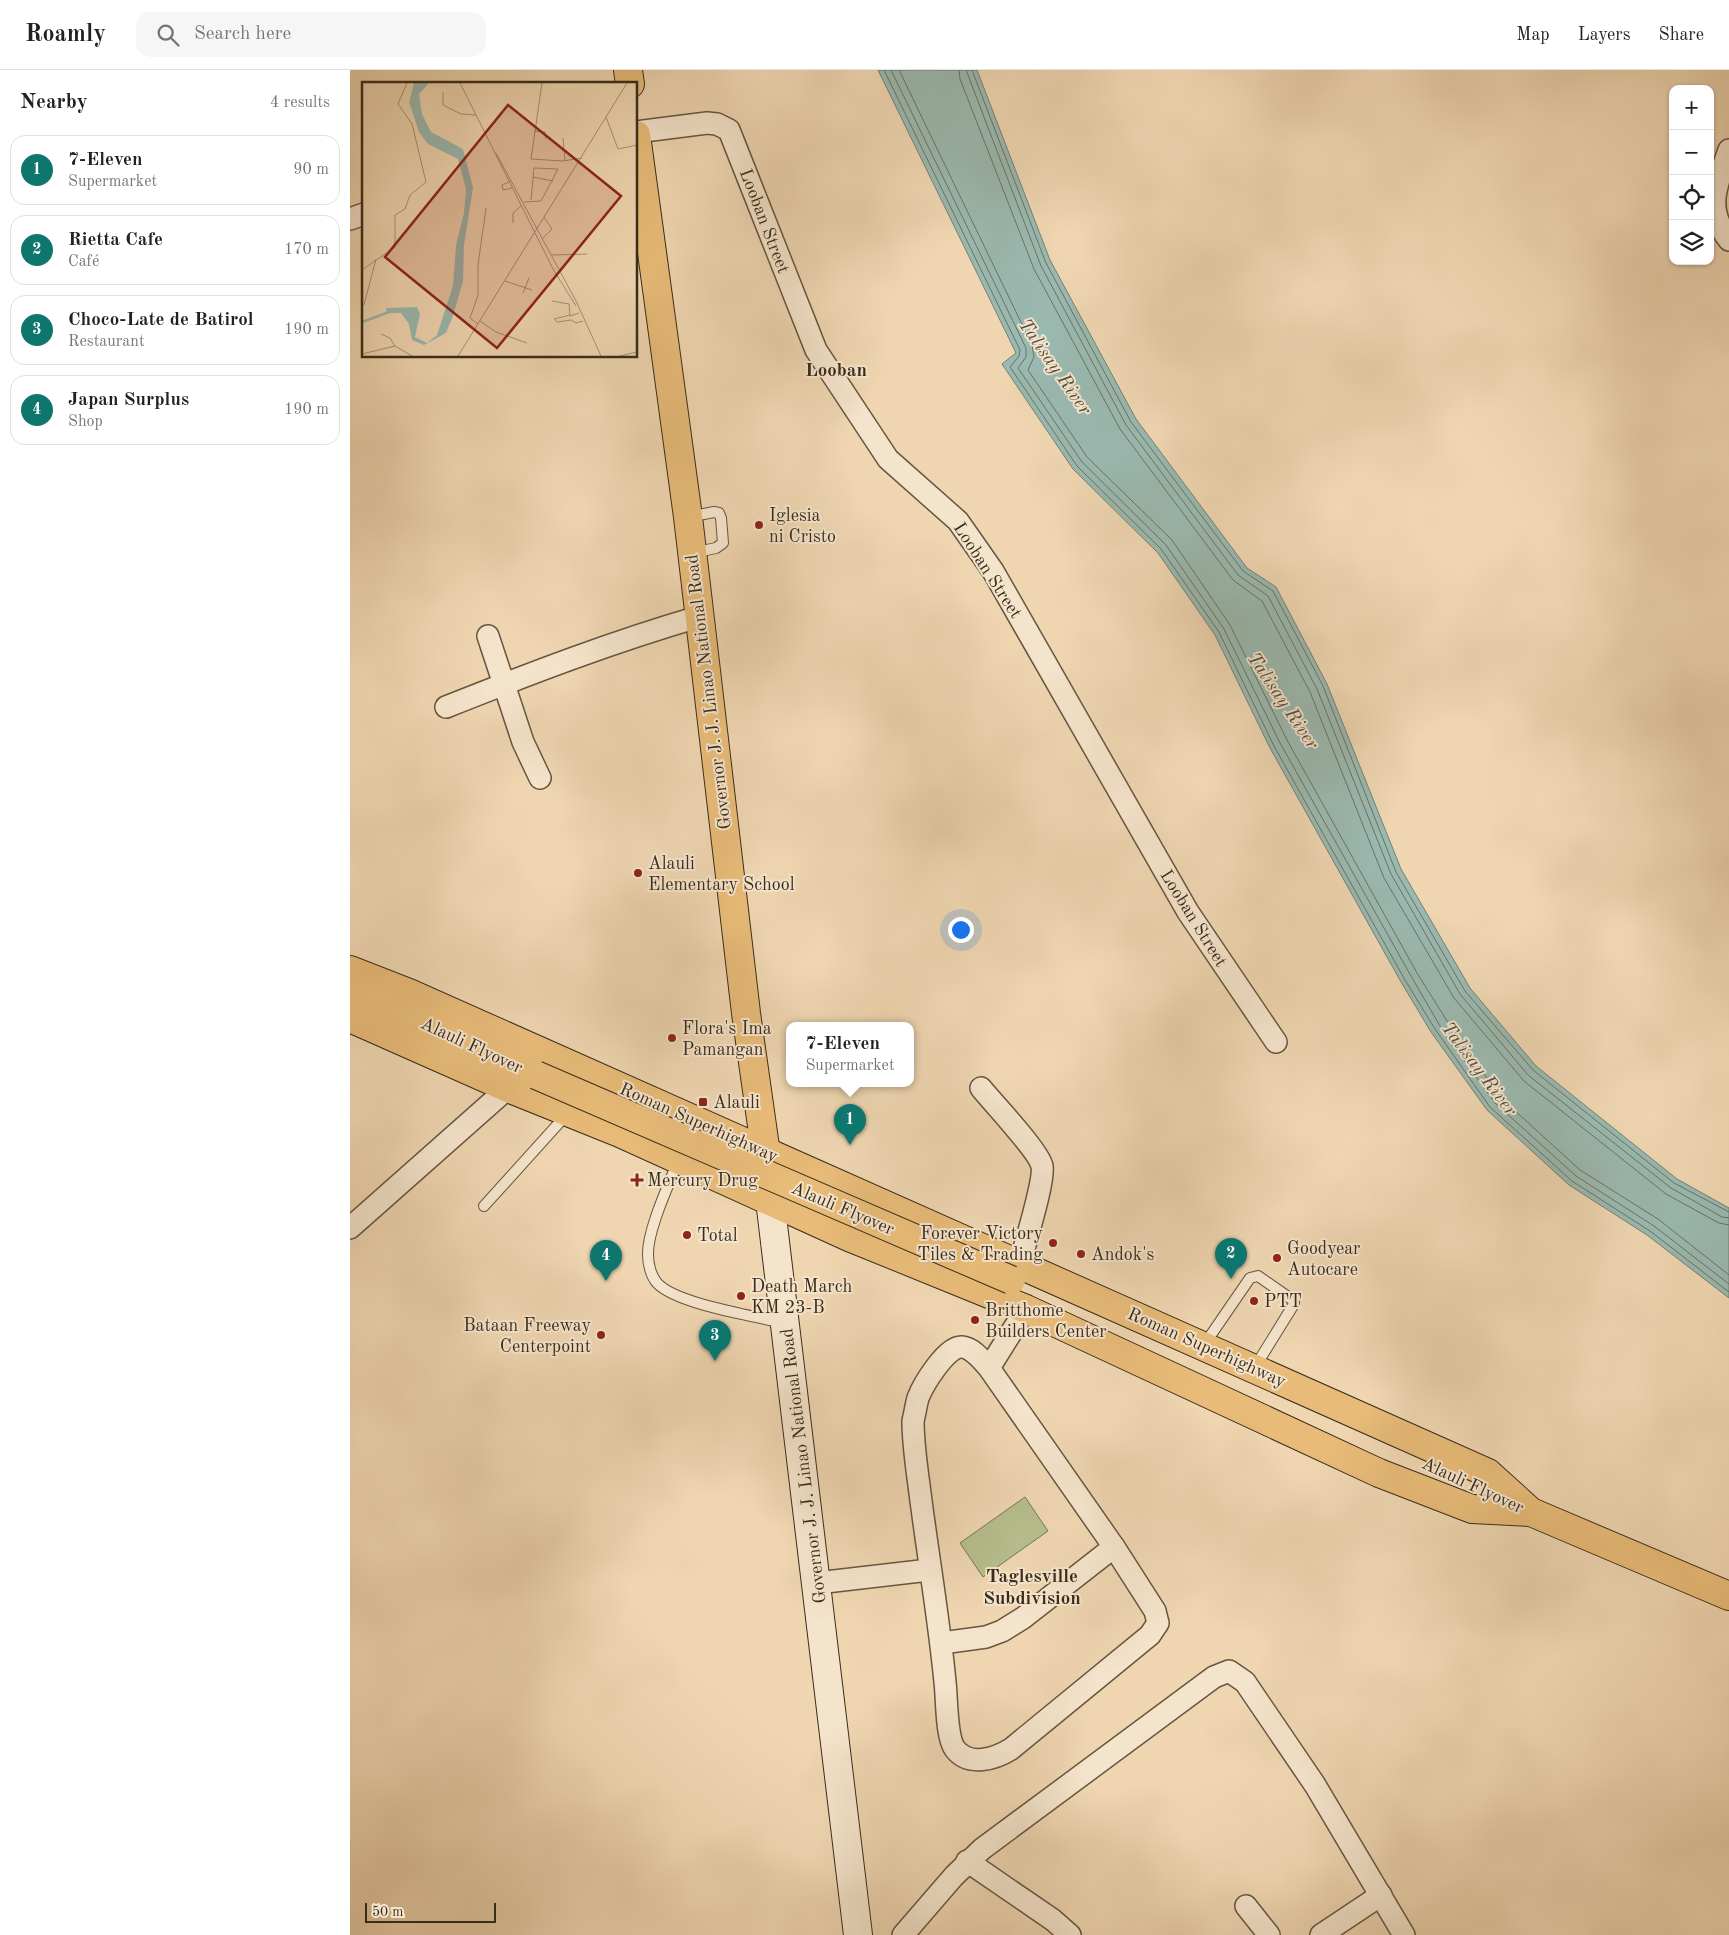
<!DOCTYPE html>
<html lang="en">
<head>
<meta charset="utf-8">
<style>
	body { margin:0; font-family:"Old Standard TT",serif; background:#f6f6f6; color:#202124 }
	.controls { position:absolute; right:15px; top:15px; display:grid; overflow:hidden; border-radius:10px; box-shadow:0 1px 4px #0004 }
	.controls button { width:45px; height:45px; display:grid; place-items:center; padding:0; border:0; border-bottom:1px solid #e0e0e0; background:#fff; color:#202124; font:25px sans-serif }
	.scale { position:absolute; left:15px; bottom:12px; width:131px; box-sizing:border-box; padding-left:5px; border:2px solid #382c1b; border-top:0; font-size:14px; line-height:18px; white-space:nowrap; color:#382c1b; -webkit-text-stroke:4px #f5e4cc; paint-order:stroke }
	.you { position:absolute; left:610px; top:859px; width:18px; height:18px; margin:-12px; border:4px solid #fff; border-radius:50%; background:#1a73e8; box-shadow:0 0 0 8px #1a73e833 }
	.badge { display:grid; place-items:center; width:32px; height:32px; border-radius:50%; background:#0f766e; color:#fff; font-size:16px; font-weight:700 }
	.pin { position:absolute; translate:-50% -41px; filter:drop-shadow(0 1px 2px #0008) }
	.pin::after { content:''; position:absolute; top:26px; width:18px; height:15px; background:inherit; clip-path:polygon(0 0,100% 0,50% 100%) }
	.popup { position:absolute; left:436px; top:952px; width:128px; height:65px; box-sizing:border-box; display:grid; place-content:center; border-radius:10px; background:#fff; filter:drop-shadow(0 1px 4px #0005); font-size:16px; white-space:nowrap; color:#757577 }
	.popup b { font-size:19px; color:#202124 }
	.popup::after { content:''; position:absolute; left:50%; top:100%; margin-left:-10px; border:10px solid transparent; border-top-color:#fff }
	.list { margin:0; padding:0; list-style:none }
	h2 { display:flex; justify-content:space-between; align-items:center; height:65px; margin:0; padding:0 20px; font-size:21px }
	h2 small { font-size:16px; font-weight:400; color:#757577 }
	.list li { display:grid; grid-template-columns:32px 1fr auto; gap:15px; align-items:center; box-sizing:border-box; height:70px; margin:0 10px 10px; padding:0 10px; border:1px solid #e0e0e0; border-radius:15px }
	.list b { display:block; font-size:19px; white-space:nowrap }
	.list p { margin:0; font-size:16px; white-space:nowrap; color:#757577 }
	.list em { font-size:16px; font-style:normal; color:#757577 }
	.icon { flex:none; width:28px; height:28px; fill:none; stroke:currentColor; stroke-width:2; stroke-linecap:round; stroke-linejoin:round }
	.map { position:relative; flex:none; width:1379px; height:1865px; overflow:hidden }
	header { display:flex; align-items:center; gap:30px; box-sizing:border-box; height:70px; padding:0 25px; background:#fff; border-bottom:1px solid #e0e0e0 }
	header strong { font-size:24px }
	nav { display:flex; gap:28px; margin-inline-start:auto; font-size:18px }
	.search { width:350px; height:45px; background:#f6f6f6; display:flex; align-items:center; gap:12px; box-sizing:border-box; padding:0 18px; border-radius:15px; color:#757577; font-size:19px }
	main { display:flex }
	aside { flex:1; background:#fff }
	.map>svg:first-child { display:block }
	.green { fill:#b7be8d; stroke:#787554 }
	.water { fill:#9ab9b0; stroke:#738174 }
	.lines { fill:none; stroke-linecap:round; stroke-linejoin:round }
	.shore { stroke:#697266; stroke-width:1 }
	.service-casing { stroke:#665640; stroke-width:12 }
	.minor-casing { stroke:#665640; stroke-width:24 }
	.secondary-casing { stroke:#382c1b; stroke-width:30 }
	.primary-casing { stroke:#382c1b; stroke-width:30 }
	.service { stroke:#f5e4cc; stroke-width:10 }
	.minor { stroke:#f5e4cc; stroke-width:21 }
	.secondary { stroke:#f5e4cc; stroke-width:28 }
	.primary { stroke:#e8bb78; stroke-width:28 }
	.primary-bridge-casing { stroke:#382c1b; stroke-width:30; stroke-linecap:butt }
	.primary-bridge { stroke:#e8bb78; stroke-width:28 }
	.poi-dot { fill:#8f2418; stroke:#f5e4cc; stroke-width:2 }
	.labels { text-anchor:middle; stroke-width:4; stroke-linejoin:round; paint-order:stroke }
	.street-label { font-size:18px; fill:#382c1b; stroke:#f5e4cc }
	.poi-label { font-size:18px; fill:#382c1b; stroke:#f5e4cc; text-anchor:start }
	.water-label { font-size:19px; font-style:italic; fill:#504f40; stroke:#f5e4cc }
	.neighbourhood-label { font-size:19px; font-weight:bold; fill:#382c1b; stroke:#f5e4cc }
	.inset-river { fill:none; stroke:#9ab9b0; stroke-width:2.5 }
	.inset-road { fill:none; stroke:#a69275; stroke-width:1 }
	.view { fill:#8f2418; fill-opacity:0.15; stroke:#8f2418; stroke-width:2.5 }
	.inset-edge { fill:none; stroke:#382c1b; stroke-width:2.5 }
</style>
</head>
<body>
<header>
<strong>Roamly</strong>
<div class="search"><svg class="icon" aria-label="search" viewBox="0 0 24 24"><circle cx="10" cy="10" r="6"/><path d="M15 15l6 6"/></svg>Search here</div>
<nav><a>Map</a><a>Layers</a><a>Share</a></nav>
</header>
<main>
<aside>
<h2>Nearby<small>4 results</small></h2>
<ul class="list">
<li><span class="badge">1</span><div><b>7-Eleven</b><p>Supermarket</p></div><em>90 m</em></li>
<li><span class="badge">2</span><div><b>Rietta Cafe</b><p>Café</p></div><em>170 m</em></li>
<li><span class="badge">3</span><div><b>Choco-Late de Batirol</b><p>Restaurant</p></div><em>190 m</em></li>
<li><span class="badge">4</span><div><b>Japan Surplus</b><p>Shop</p></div><em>190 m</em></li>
</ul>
</aside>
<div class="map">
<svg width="1379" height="1865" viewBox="0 0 1379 1865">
	<rect width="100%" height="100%" fill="#efd6b1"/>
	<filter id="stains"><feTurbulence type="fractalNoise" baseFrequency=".004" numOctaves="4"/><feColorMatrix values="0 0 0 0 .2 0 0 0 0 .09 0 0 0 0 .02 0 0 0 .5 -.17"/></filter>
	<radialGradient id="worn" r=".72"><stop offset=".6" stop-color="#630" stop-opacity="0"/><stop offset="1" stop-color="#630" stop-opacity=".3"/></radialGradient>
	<!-- green -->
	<polygon class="green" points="675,1427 698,1461 633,1507 610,1473"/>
	<!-- water -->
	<polygon class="water" points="528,0 627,0 700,190 786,349 897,498 926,517 977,614 1051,799 1120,918 1186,996 1327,1109 1379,1138 1379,1228 1297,1165 1219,1115 1137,1040 1081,962 1051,912 920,678 865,565 808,483 723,399 652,294 666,283"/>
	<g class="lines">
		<!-- shore -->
		<g class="shore">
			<polyline points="534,0 670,280 669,286 660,297 727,396 811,479 869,562 924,676 1055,910 1085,959 1140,1037 1222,1111 1300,1161 1379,1222"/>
			<polyline points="541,0 676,278 676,287 668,298 732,392 816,475 874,559 930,673 1061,906 1090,956 1145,1033 1226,1106 1304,1156 1379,1214"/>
			<polyline points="549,0 682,275 684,287 678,300 737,387 822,470 880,555 937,670 1067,903 1097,951 1151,1028 1230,1100 1308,1149 1379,1205"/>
			<polyline points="609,0 610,9 684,199 770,359 883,510 912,531 960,622 1034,808 1104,928 1174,1011 1316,1124 1369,1153 1379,1155"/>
			<polyline points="616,0 691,196 776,355 888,505 918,526 967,619 1041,804 1110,924 1178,1005 1321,1118 1372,1147 1379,1148"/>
			<polyline points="622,0 696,193 781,352 893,501 923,521 973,616 1046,802 1115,921 1183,1000 1324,1113 1379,1142"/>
		</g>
		<!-- service casing -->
		<g class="service-casing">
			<g id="service">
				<polyline points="338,447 364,442 369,443 371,448 373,473 366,478 342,483"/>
				<path d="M328 1091C319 1114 297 1161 298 1185 298 1194 301 1206 307 1213 326 1234 405 1246 433 1253"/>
				<polyline points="134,1136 218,1043"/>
				<polyline points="854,1275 900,1208 908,1206 944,1231 944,1234 905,1297"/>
			</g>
		</g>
		<!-- minor casing -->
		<g class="minor-casing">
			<g id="minor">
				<polyline points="286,62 357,53 367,54 379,60 466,280 538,389 608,451 643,501 838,842 926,972"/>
				<path d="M1379 80C1367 115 1354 137 1379 170"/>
				<polyline points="0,149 14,144"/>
				<polyline points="138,566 173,672 190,708"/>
				<path d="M96 637C179 604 262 572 348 547"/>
				<path d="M631 1018C643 1033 688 1080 692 1096 695 1111 674 1176 670 1194"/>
				<polyline points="0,1158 158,1018"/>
				<path d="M639 1298 764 1477 805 1541 808 1553 800 1565 661 1679C645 1689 619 1697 605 1679 596 1667 597 1628 595 1612 589 1549 578 1486 570 1423 567 1399 563 1375 563 1351 565 1343 566 1335 568 1328 573 1315 597 1275 612 1277 623 1278 632 1290 639 1298L676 1239"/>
				<polyline points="467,1513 579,1500"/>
				<polyline points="592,1573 636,1567 652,1561 673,1548 764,1477"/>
				<polyline points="617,1791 703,1850 720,1865"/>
				<polyline points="896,1836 919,1865"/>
				<polyline points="553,1865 604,1806 632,1779 864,1607 879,1601 895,1612 965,1715 1054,1865"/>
				<polyline points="971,1865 1031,1825"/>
			</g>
		</g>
		<!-- secondary casing -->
		<g class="secondary-casing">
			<polyline id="secondary" points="420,1130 508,1865"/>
		</g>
		<!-- primary casing -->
		<g class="primary-casing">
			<g id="primary">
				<polyline points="278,0 280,14"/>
				<polyline points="286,65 338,447 396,943 418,1098"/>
				<polyline points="0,900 59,923 1138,1403 1181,1442 1379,1526"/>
				<polyline points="0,919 186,1005"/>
				<polyline points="0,948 158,1018 270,1063 499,1167 676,1239 1029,1403 1122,1439 1181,1442"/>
			</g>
		</g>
		<!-- service -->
		<use href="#service" class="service"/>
		<!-- minor -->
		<use href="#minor" class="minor"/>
		<!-- secondary -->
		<use href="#secondary" class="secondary"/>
		<!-- primary -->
		<use href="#primary" class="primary"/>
		<!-- primary-bridge casing -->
		<g class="primary-bridge-casing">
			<polyline id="primary-bridge" points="186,1005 661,1210"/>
		</g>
		<!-- primary-bridge -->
		<use href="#primary-bridge" class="primary-bridge"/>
	</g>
	<!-- markers -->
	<g class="poi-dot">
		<circle cx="409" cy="455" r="5"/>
		<circle cx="288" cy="803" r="5"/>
		<circle cx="322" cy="968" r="5"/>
		<rect x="348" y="1027" width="10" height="10" rx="2.5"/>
		<path d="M284.5 1102.5h5v5h5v5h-5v5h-5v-5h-5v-5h5z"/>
		<circle cx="337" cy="1165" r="5"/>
		<circle cx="703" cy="1173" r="5"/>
		<circle cx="731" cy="1184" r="5"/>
		<circle cx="927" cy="1188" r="5"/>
		<circle cx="391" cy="1226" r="5"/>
		<circle cx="904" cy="1231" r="5"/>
		<circle cx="625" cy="1250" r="5"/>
		<circle cx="251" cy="1265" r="5"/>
	</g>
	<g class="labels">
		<!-- street labels -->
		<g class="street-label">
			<text transform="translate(415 151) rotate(69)" y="6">Looban Street</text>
			<text transform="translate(638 500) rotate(57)" y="6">Looban Street</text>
			<text transform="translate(358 622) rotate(-97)" y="6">Governor J. J. Linao National Road</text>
			<text transform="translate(844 848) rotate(58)" y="6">Looban Street</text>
			<text transform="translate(122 975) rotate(25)" y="6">Alauli Flyover</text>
			<text transform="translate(349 1052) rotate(24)" y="6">Roman Superhighway</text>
			<text transform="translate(493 1138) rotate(23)" y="6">Alauli Flyover</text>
			<text transform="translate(857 1277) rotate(24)" y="6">Roman Superhighway</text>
			<text transform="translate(453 1396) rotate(-97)" y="6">Governor J. J. Linao National Road</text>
			<text transform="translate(1123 1415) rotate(25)" y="6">Alauli Flyover</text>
		</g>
		<!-- poi labels -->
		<g class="poi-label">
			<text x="419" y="451">Iglesia<tspan x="419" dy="21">ni Cristo</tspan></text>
			<text x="298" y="799">Alauli<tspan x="298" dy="21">Elementary School</tspan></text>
			<text x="332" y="964">Flora's Ima<tspan x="332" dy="21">Pamangan</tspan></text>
			<text x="363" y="1038">Alauli</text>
			<text x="297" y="1116">Mercury Drug</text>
			<text x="693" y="1169" text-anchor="end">Forever Victory<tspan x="693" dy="21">Tiles &amp; Trading</tspan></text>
			<text x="347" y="1171">Total</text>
			<text x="937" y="1184">Goodyear<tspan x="937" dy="21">Autocare</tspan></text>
			<text x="741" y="1190">Andok's</text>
			<text x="401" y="1222">Death March<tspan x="401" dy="21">KM 23-B</tspan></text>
			<text x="914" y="1237">PTT</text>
			<text x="635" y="1246">Britthome<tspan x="635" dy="21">Builders Center</tspan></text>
			<text x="241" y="1261" text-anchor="end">Bataan Freeway<tspan x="241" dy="21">Centerpoint</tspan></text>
		</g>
		<!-- water labels -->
		<g class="water-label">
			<text transform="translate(706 296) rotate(55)" y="7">Talisay River</text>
			<text transform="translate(934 630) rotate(56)" y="7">Talisay River</text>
			<text transform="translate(1130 998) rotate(53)" y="7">Talisay River</text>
		</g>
		<!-- neighbourhood labels -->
		<g class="neighbourhood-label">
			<text x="486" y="306">Looban</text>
			<text x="682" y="1512">Taglesville<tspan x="682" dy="22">Subdivision</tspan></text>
		</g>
	</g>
	<!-- overview -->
	<g transform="translate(12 12)">
		<rect width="275" height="275" fill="#efd6b1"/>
		<path d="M52 1H67L57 12 60 32 69 50 101 67 111 106 102 163 101 199 91 234 84 251 62 263 50 258 47 242 39 231H25L24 226 55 225 58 232 53 255 65 261 75 253 91 204 94 163 102 131 104 107 96 77 66 62 57 50 47 20Z" fill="#9ab9b0"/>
		<path class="inset-river" d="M0 240 27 230"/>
		<path class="inset-road" d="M98 1 191 187 214 224M180 1 169 77 201 79 220 76M81 10V23L99 32 114 33M244 35 256 67 275 63M172 49 183 50 184 57M201 56 203 79M134 71 214 219 239 274M171 95 191 99M147 100 140 103 141 108 150 106M162 120 179 119 196 87 172 86 169 118M151 141V131L159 124M181 156 190 147 182 135M190 173 225 172M0 188 33 165V133L43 127 48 113 64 100 50 42 36 22 45 1M143 199 170 208M161 211 167 196M190 219 207 222 208 234 217 231M2 223 14 177M208 233 192 237 195 240 209 238 214 241 221 239M118 239 134 250 165 261M116 242 108 236 116 213V183L124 126M19 252 28 256 33 264M0 272 33 264 50 274M96 274 265 1M258 274 275 270"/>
		<path class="view" d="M146 23 259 114 135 266 23 175Z"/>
		<rect width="275" height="275" class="inset-edge"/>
	</g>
	<rect width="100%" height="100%" filter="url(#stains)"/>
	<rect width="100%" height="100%" fill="url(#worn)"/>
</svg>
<div class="controls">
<button>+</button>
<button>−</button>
<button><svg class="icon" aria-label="locate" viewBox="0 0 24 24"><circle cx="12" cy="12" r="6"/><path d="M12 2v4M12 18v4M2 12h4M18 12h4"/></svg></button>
<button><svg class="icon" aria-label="layers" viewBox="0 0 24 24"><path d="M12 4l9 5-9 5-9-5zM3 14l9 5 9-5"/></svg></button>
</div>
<div class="scale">50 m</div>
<div class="you"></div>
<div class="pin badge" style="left:500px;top:1075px">1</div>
<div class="popup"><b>7-Eleven</b>Supermarket</div>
<div class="pin badge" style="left:881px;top:1209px">2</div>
<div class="pin badge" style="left:365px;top:1291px">3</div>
<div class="pin badge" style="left:256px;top:1211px">4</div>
</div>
</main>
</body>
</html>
